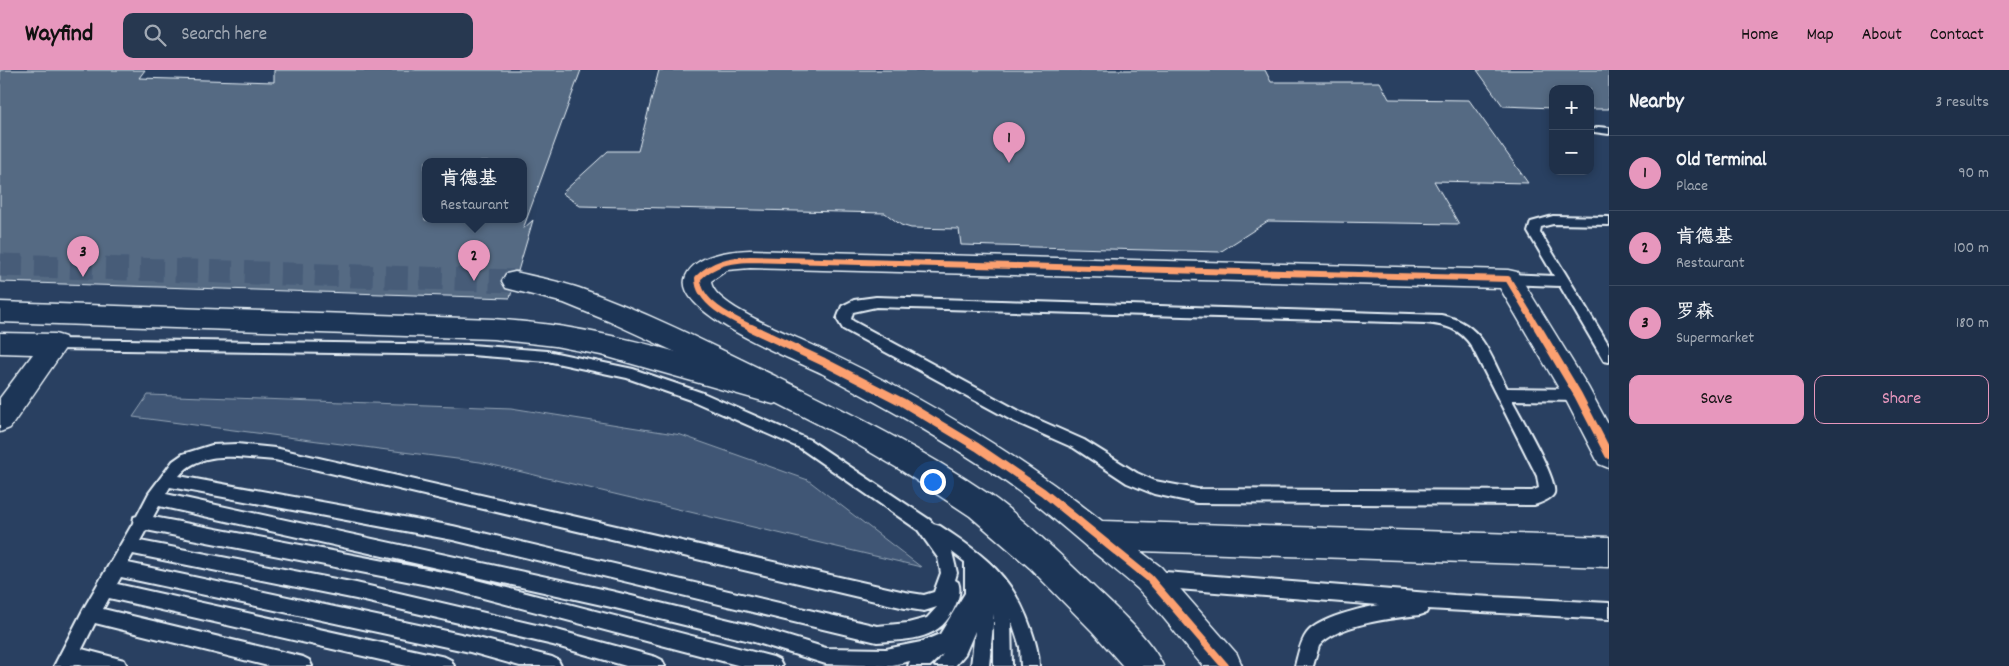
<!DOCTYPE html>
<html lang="en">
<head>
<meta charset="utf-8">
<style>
	body { margin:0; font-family:Dekko,"LXGW WenKai TC",sans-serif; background:#273850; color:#f1f3f6 }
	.controls { position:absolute; right:15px; top:15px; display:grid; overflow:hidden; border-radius:10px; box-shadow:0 2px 8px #0003 }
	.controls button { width:45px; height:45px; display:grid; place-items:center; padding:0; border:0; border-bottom:1px solid #3c4b61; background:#1f3049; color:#f1f3f6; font:25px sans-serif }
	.you { position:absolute; left:932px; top:411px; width:18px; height:18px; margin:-12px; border:4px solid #fff; border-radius:50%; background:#1a73e8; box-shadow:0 0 0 8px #1a73e833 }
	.badge { display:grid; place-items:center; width:32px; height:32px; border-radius:50%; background:#e797bd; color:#111; font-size:16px; font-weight:700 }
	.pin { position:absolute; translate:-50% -41px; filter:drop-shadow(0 1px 2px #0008) }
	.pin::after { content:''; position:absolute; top:26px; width:18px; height:15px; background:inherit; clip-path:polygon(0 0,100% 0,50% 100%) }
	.popup { position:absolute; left:422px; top:88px; width:105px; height:65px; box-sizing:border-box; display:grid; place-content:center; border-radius:10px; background:#1f3049; filter:drop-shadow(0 1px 4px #0005); font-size:16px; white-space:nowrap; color:#a1a9b4 }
	.popup b { font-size:19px; color:#f1f3f6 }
	.popup::after { content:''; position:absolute; left:50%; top:100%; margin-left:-10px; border:10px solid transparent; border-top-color:#1f3049 }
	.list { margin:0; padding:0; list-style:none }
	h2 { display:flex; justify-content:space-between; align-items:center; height:65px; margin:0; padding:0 20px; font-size:21px }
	h2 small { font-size:16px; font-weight:400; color:#a1a9b4 }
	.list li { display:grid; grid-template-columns:32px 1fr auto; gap:15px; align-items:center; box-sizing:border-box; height:75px; padding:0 20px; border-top:1px solid #3c4b61 }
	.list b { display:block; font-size:19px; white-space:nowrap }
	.list p { margin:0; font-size:16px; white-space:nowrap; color:#a1a9b4 }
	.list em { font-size:16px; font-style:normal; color:#a1a9b4 }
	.actions { display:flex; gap:10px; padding:15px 20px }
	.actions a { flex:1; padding:11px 0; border:1px solid #e797bd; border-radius:10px; text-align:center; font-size:18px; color:#e797bd }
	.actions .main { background:#e797bd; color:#111 }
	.icon { flex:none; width:28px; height:28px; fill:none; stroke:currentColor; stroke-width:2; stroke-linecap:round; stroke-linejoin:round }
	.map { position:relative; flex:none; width:1609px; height:596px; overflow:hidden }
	header { display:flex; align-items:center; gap:30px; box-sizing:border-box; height:70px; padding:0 25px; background:#e797bd; color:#111 }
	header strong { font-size:24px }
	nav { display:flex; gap:28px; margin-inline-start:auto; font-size:18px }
	.search { width:350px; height:45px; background:#273850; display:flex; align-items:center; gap:12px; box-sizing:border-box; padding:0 18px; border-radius:10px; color:#a1a9b4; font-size:19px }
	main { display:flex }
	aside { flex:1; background:#1f3049 }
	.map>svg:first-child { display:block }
	.green { fill:#415774; stroke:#94a4b6 }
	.building { fill:#556a83; stroke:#e8f1f8; fill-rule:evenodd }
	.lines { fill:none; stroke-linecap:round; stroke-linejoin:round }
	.secondary-tunnel { stroke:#465b78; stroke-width:23; stroke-dasharray:23 12; stroke-linecap:butt }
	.lane-casing { stroke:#e8f1f8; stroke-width:4 }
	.street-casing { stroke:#e8f1f8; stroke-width:3 }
	.secondary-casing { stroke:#e8f1f8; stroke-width:3 }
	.lane { fill:#1d3557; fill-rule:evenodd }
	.street { fill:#1d3557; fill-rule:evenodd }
	.secondary { fill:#1d3557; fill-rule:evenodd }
	.cycleway-far1-casing { stroke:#1d3557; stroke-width:9 }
	.cycleway-casing { stroke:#1d3557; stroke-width:11 }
	.cycleway-far1 { stroke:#fca06f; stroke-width:6 }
	.cycleway { stroke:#fca06f; stroke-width:8 }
</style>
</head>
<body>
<header>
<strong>Wayfind</strong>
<div class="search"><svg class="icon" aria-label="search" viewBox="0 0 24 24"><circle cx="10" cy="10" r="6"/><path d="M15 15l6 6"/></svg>Search here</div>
<nav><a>Home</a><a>Map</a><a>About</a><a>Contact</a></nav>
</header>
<main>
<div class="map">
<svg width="1609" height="596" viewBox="0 0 1609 596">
	<rect width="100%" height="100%" fill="#294061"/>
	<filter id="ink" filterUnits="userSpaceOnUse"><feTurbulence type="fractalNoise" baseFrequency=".02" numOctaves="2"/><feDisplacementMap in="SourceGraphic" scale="10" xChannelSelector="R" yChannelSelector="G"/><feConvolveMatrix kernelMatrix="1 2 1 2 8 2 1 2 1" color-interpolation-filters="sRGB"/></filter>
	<g filter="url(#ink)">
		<!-- green -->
		<polygon class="green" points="148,325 511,338 681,365 808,410 921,497 480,392 133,347"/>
		<!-- building -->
		<g class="building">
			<path d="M0 0H145L139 8 274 12V0H581L523 159 533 150 518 201 506 202 500 210 504 219 512 221 510 228 0 212ZM425 92H523V150H425Z"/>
			<polygon points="659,0 1265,0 1271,12 1380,12 1389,29 1469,30 1528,113 1434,111 1459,154 1268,151 1220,182 961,175 959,159 911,158 901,155 885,143 580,136 562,123 608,81 638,81"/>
			<polygon points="1477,0 1609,0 1609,39 1590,39 1590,19 1553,19 1553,38 1503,36"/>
		</g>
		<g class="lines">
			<!-- secondary-tunnel -->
			<polyline class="secondary-tunnel" points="0,195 515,211"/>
			<!-- lane casing -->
			<g class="lane-casing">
				<g id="lane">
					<polygon points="1598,57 1609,58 1609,64 1594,62 1593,60"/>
					<polygon points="1553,146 1609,147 1609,155 1553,154 1541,157 1540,162 1609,275 1609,292 1604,291 1560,216 1508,214 1504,212 1502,209 1504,206 1508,204 1554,206 1528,162 1531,152"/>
					<path d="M876 227 1441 245C1483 253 1489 284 1507 318L1578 319 1583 321 1585 325 1583 329 1578 331 1512 330C1520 345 1558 410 1554 423 1552 429 1540 433 1534 435L1197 433 1154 424 1127 413 1074 378 1013 351 843 259 837 249 842 236 854 230ZM876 237 1425 253C1446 255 1460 258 1472 277L1537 406 1539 418 1532 421 1197 419 1155 411 1137 403 1084 370 1023 343 853 251 851 249 853 242Z"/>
					<path d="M55 269 471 275 547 281 633 299 703 323 810 370 930 450 933 454 940 456C984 485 1013 506 1031 559 1035 571 1039 583 1039 596H1021L1020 577 1011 549 1012 596H994V544L989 596H971L975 561 965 584 955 596H935L943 584 930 596H908L910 591 888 596 826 594 754 572 611 537 159 436 153 447 453 504 773 587 779 590 782 596H741L453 520 146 460 140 471 356 513 553 559 656 587 662 590 665 596H626L553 575 356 529 133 484 128 493 470 566 552 587 558 590 561 596H520L470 582 121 507 117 514 445 587 451 590 454 596H407L109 528 103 539 303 587 309 590 312 596H268L95 553 82 579 124 590 127 596H83L74 594 72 596H54L84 538 133 453 134 447 137 446 149 423 173 391 183 384 212 375 237 374 275 378 905 522 924 525 934 522 941 503 938 488 918 460 800 378 693 331 627 308 547 291 471 285 55 279 50 278 48 274 50 270ZM237 387 275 390 905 538 924 541 937 537 927 548 908 553 877 556 453 456 179 406C194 388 215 386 237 387ZM170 417 453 470 877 572C912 569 941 571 956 534 959 526 961 520 958 512L955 510 957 503 952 482 965 492V523L940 564 921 572 886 579 826 578 754 556 611 521 166 424Z"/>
					<path d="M1153 501 1454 525 1609 533V549L1428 539 1426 543 1420 545C1392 548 1337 554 1319 576L1313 596H1295C1298 585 1300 572 1307 563 1319 548 1361 538 1379 535L1153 517 1147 514 1145 509 1147 504Z"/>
				</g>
			</g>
			<!-- street casing -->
			<g class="street-casing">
				<g id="street">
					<path d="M750 180 1508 200 1517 202 1588 317 1609 356V398L1599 394 1567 332 1500 218 750 198 727 200 711 211C711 234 784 262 804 271 910 320 1010 378 1102 451L1609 467V497L1140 481 1161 497 1237 584 1242 596H1203C1181 571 1160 541 1137 518 1121 504 1104 491 1087 477 1069 462 1051 446 1032 431 967 382 895 342 823 304 798 291 670 243 686 206 696 184 730 181 750 180Z"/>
					<path d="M0 232 493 249C517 251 541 253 565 257 639 269 712 291 783 315L787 323 783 331 773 334 601 285 555 276 493 269 0 252Z"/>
					<polygon points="0,263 55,264 65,267 68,274 10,358 0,362 0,328 33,284 0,283"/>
				</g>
			</g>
			<!-- secondary casing -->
			<g class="secondary-casing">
				<path id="secondary" d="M515 202C536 207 558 211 579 218 647 242 712 275 777 307 850 343 923 379 990 425 1026 450 1063 488 1095 518 1116 538 1152 570 1163 596H1123L1092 561 1030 498 970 446 899 399 853 372 695 291 608 251 564 233 506 218 502 211 506 204Z"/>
			</g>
			<!-- lane -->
			<use href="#lane" class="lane"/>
			<!-- street -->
			<use href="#street" class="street"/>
			<!-- secondary -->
			<use href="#secondary" class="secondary"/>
			<!-- cycleway-far1 casing -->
			<g class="cycleway-far1-casing">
				<path id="cycleway-far1" d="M754 259C733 249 698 234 698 208 713 193 729 190 750 189L1508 209 1538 259"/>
			</g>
			<!-- cycleway casing -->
			<g class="cycleway-casing">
				<g id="cycleway">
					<polyline points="751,258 824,292 902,332 977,377 1043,422 1149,508 1225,596"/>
					<polyline points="1538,258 1578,325 1609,385"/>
				</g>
			</g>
			<!-- cycleway-far1 -->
			<use href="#cycleway-far1" class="cycleway-far1"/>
			<!-- cycleway -->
			<use href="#cycleway" class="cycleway"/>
		</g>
	</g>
</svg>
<div class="controls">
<button>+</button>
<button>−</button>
</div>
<div class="you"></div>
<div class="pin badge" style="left:1009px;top:93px">1</div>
<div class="pin badge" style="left:474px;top:211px">2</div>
<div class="popup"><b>肯德基</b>Restaurant</div>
<div class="pin badge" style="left:83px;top:207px">3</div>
</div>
<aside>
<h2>Nearby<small>3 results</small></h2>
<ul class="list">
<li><span class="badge">1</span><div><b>Old Terminal</b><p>Place</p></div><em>90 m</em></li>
<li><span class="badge">2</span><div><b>肯德基</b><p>Restaurant</p></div><em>100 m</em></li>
<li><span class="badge">3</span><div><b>罗森</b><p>Supermarket</p></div><em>180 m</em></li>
</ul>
<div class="actions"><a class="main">Save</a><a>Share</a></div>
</aside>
</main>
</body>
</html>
